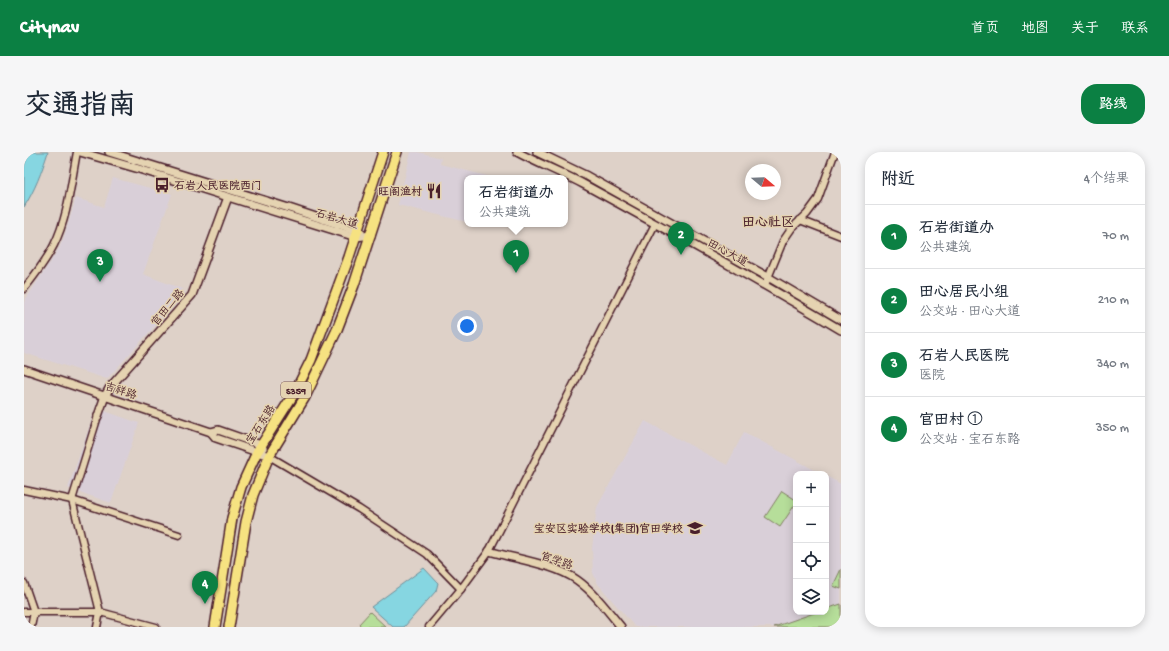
<!DOCTYPE html>
<html lang="zh">
<head>
<meta charset="utf-8">
<style>
	body { margin:0; font-family:"Gochi Hand","LXGW WenKai TC",sans-serif; background:#f6f6f7; color:#1f2937 }
	.controls { position:absolute; right:12px; bottom:12px; display:grid; overflow:hidden; border-radius:8px; box-shadow:0 2px 10px #0003 }
	.controls button { width:36px; height:36px; display:grid; place-items:center; padding:0; border:0; border-bottom:1px solid #e0e1e3; background:#fff; color:#1f2937; font:20px sans-serif }
	.compass { position:absolute; left:721px; top:12px; width:36px; height:36px; border-radius:50%; background:#fff; box-shadow:0 2px 10px #0003; rotate:109deg }
	.you { position:absolute; left:443px; top:174px; width:14px; height:14px; margin:-10px; border:3px solid #fff; border-radius:50%; background:#1a73e8; box-shadow:0 0 0 6px #1a73e833 }
	.badge { display:grid; place-items:center; width:26px; height:26px; border-radius:50%; background:#0b8043; color:#fff; font-size:13px; font-weight:700 }
	.pin { position:absolute; translate:-50% -33px; filter:drop-shadow(0 1px 2px #0008) }
	.pin::after { content:''; position:absolute; top:21px; width:14px; height:12px; background:inherit; clip-path:polygon(0 0,100% 0,50% 100%) }
	.popup { position:absolute; left:440px; top:23px; width:104px; height:52px; box-sizing:border-box; display:grid; place-content:center; border-radius:8px; background:#fff; filter:drop-shadow(0 1px 3px #0005); font-size:13px; white-space:nowrap; color:#747a83 }
	.popup b { font-size:15px; color:#1f2937 }
	.popup::after { content:''; position:absolute; left:50%; top:100%; margin-left:-8px; border:8px solid transparent; border-top-color:#fff }
	.list { margin:0; padding:0; list-style:none }
	h2 { display:flex; justify-content:space-between; align-items:center; height:52px; margin:0; padding:0 16px; font-size:17px }
	h2 small { font-size:13px; font-weight:400; color:#747a83 }
	.list li { display:grid; grid-template-columns:26px 1fr auto; gap:12px; align-items:center; box-sizing:border-box; height:64px; padding:0 16px; border-top:1px solid #e0e1e3 }
	.list b { display:block; font-size:15px; white-space:nowrap }
	.list p { margin:0; font-size:13px; white-space:nowrap; color:#747a83 }
	.list em { font-size:13px; font-style:normal; color:#747a83 }
	.icon { flex:none; width:22px; height:22px; fill:none; stroke:currentColor; stroke-width:2; stroke-linecap:round; stroke-linejoin:round }
	.map { position:relative; flex:none; width:817px; height:475px; overflow:hidden; border-radius:16px }
	header { display:flex; align-items:center; gap:24px; box-sizing:border-box; height:56px; padding:0 20px; background:#0b8043; color:#fff }
	header strong { font-size:19px }
	nav { display:flex; gap:22px; margin-inline-start:auto; font-size:14px }
	.intro { display:flex; align-items:center; justify-content:space-between; box-sizing:border-box; height:96px; padding:0 24px }
	h1 { margin:0; font-size:28px }
	.button { padding:10px 18px; border-radius:16px; background:#0b8043; color:#fff; font-size:14px; font-weight:700 }
	main { display:flex; gap:24px; padding:0 24px }
	aside { flex:1; background:#fff; border-radius:16px; box-shadow:0 2px 10px #0003 }
	.map>svg:first-child { display:block }
	.built { fill:#d9cfd8 }
	.green { fill:#b6de9a; stroke:#807e62 }
	.water { fill:#86d6e1; stroke:#6e8d98 }
	.lines { fill:none; stroke-linecap:round; stroke-linejoin:round }
	.minor-casing { stroke:#4a1f2b; stroke-width:9 }
	.tertiary-casing { stroke:#4a1f2b; stroke-width:10 }
	.primary-casing { stroke:#4a1f2b; stroke-width:12 }
	.minor { stroke:#e5d3b1; stroke-width:6 }
	.tertiary { stroke:#e5d3b1; stroke-width:7 }
	.primary { stroke:#f6e281; stroke-width:9 }
	.labels { text-anchor:middle; stroke-width:3; stroke-linejoin:round; paint-order:stroke }
	.shield { fill:#e5d3b1; stroke:#785553; stroke-width:1 }
	.shield-label { font-size:10px; font-weight:bold; fill:#4a1f2b }
	.poi-label { font-size:11px; font-weight:bold; fill:#4a1f2b; stroke:#e5d3b1; text-anchor:end }
	.street-label { font-size:11px; fill:#4a1f2b; stroke:#e5d3b1 }
	.quarter-label { font-size:13px; font-weight:bold; fill:#4a1f2b; stroke:#e5d3b1 }
</style>
</head>
<body>
<header>
<strong>Citynav</strong>
<nav><a>首页</a><a>地图</a><a>关于</a><a>联系</a></nav>
</header>
<div class="intro"><h1>交通指南</h1><a class="button">路线</a></div>
<main>
<div class="map">
<svg width="817" height="475" viewBox="0 0 817 475">
	<rect width="100%" height="100%" fill="#ded1c8"/>
	<filter id="ink" filterUnits="userSpaceOnUse"><feTurbulence type="fractalNoise" baseFrequency=".025" numOctaves="2"/><feDisplacementMap in="SourceGraphic" scale="8" xChannelSelector="R" yChannelSelector="G"/><feConvolveMatrix kernelMatrix="1 2 1 2 8 2 1 2 1" color-interpolation-filters="sRGB"/></filter>
	<g filter="url(#ink)">
		<!-- built -->
		<g class="built">
			<polygon points="387,0 394,0 417,6 416,12 471,26 443,26 443,70 374,53"/>
			<polygon points="89,26 148,42 119,122 158,137 148,155 83,227 0,201 0,150 35,96 40,85 52,46 80,55"/>
			<polygon points="72,256 115,271 87,351 44,336"/>
			<polygon points="621,269 703,313 720,280 798,322 772,322 772,460 802,460 802,324 817,332 817,475 611,475 574,432 569,421 568,397 573,355"/>
		</g>
		<!-- green -->
		<g class="green">
			<polygon points="758,339 772,348 772,351 756,375 741,365"/>
			<polygon points="817,417 817,437 809,434"/>
			<polygon points="817,452 817,475 750,475 793,460 802,460 802,457"/>
			<polygon points="346,460 362,475 338,475 335,472"/>
		</g>
		<!-- water -->
		<g class="water">
			<path d="M5 0H24C18 19 11 38 0 55V14Z"/>
			<polygon points="400,416 414,431 412,439 380,475 369,475 347,455"/>
		</g>
		<g class="lines">
			<!-- minor casing -->
			<g class="minor-casing">
				<g id="minor">
					<polyline points="776,68 817,84"/>
					<polyline points="741,133 759,89 768,76 783,62 794,47 811,0"/>
					<path d="M0 137C11 123 22 109 30 93 44 65 47 31 53 0"/>
					<polyline points="245,304 335,357 403,402 437,437"/>
					<polyline points="0,338 48,348 155,383"/>
					<polyline points="0,431 10,460 7,475"/>
					<polyline points="0,460 76,460 132,475"/>
					<polyline points="73,475 76,460 48,348 74,264"/>
					<polyline points="405,475 437,437 465,399 631,72"/>
				</g>
			</g>
			<!-- tertiary casing -->
			<g class="tertiary-casing">
				<g id="tertiary">
					<polyline points="56,0 115,17 332,85 347,83"/>
					<polyline points="85,0 268,57 337,80"/>
					<path d="M493 0C515 12 539 21 561 33 647 80 733 128 817 178"/>
					<polyline points="513,0 563,24 744,125 817,168"/>
					<polyline points="0,217 187,280 192,286 245,304"/>
					<polyline points="74,264 81,244 86,235 168,143 204,45"/>
					<polyline points="187,280 194,278 237,293 239,296"/>
					<path d="M465 399C491 407 531 412 553 428 570 440 584 459 597 475"/>
				</g>
			</g>
			<!-- primary casing -->
			<g class="primary-casing">
				<g id="primary">
					<polyline points="191,475 208,366 217,335 233,300 271,240 287,208 325,105 359,0"/>
					<polyline points="205,475 222,370 229,343 245,304 281,245 312,180 330,133 373,0"/>
				</g>
			</g>
			<!-- minor -->
			<use href="#minor" class="minor"/>
			<!-- tertiary -->
			<use href="#tertiary" class="tertiary"/>
			<!-- primary -->
			<use href="#primary" class="primary"/>
		</g>
	</g>
	<!-- icons -->
	<defs>
		<g id="bus-bare" transform="scale(1.2)"><path d="M-5-6H5V4H4V6H2V4H-2V6H-4V4H-5ZM-3.5-4V0h7V-4ZM-3.5 1.2v1.5H-2V1.2ZM2 1.2v1.5H3.5V1.2Z" fill="#4a1f2b" stroke="#e5d3b1" stroke-width="2.5" paint-order="stroke"/></g>
		<g id="restaurant-bare" transform="scale(1.2)"><path d="M-5-6h1v4h1v-4h1v4h1v-4h1v5L-1.5 .5V6h-2V.5L-5-1ZM5-6V6H3V1.5H1.5Q1.5-4 5-6Z" fill="#4a1f2b" stroke="#e5d3b1" stroke-width="2.5" paint-order="stroke"/></g>
		<g id="school-bare" transform="scale(1.2)"><path d="M0-5L7-2L0 1L-7-2ZM-4 1L0 2.5L4 1V4Q0 6-4 4Z" fill="#4a1f2b" stroke="#e5d3b1" stroke-width="2.5" paint-order="stroke"/></g>
	</defs>
	<g fill-rule="evenodd">
		<use href="#bus-bare" x="138" y="33"/>
		<use href="#restaurant-bare" x="410" y="39"/>
		<use href="#school-bare" x="671" y="376"/>
	</g>
	<g class="labels">
		<!-- shield labels -->
		<rect class="shield" x="257" y="230" width="30" height="16" rx="3"/>
		<g class="shield-label">
			<text x="272" y="242">S359</text>
		</g>
		<!-- poi labels -->
		<g class="poi-label">
			<text x="150" y="37" text-anchor="start">石岩人民医院西门</text>
			<text x="398" y="43">旺阁渔村</text>
			<text x="659" y="380">宝安区实验学校(集团)官田学校</text>
		</g>
		<!-- street labels -->
		<g class="street-label">
			<text transform="translate(313 66) rotate(16)" y="4">石岩大道</text>
			<text transform="translate(704 100) rotate(29)" y="4">田心大道</text>
			<text transform="translate(143 155) rotate(-50)" y="4">官田二路</text>
			<text transform="translate(97 238) rotate(18)" y="4">吉祥路</text>
			<text transform="translate(236 272) rotate(-57)" y="4">宝石东路</text>
			<text transform="translate(533 408) rotate(19)" y="4">官学路</text>
		</g>
		<!-- quarter labels -->
		<g class="quarter-label">
			<text x="744" y="74">田心社区</text>
		</g>
	</g>
</svg>
<div class="controls">
<button>+</button>
<button>−</button>
<button><svg class="icon" aria-label="locate" viewBox="0 0 24 24"><circle cx="12" cy="12" r="6"/><path d="M12 2v4M12 18v4M2 12h4M18 12h4"/></svg></button>
<button><svg class="icon" aria-label="layers" viewBox="0 0 24 24"><path d="M12 4l9 5-9 5-9-5zM3 14l9 5 9-5"/></svg></button>
</div>
<svg class="compass" viewBox="-18 -18 36 36"><path d="M0-13l5 13h-10z" fill="#e53935"/><path d="M0 13l5-13h-10z" fill="#747a83"/></svg>
<div class="you"></div>
<div class="pin badge" style="left:492px;top:121px">1</div>
<div class="popup"><b>石岩街道办</b>公共建筑</div>
<div class="pin badge" style="left:657px;top:103px">2</div>
<div class="pin badge" style="left:76px;top:130px">3</div>
<div class="pin badge" style="left:181px;top:452px">4</div>
</div>
<aside>
<h2>附近<small>4个结果</small></h2>
<ul class="list">
<li><span class="badge">1</span><div><b>石岩街道办</b><p>公共建筑</p></div><em>70 m</em></li>
<li><span class="badge">2</span><div><b>田心居民小组</b><p>公交站 · 田心大道</p></div><em>210 m</em></li>
<li><span class="badge">3</span><div><b>石岩人民医院</b><p>医院</p></div><em>340 m</em></li>
<li><span class="badge">4</span><div><b>官田村 ①</b><p>公交站 · 宝石东路</p></div><em>350 m</em></li>
</ul>
</aside>
</main>
</body>
</html>
